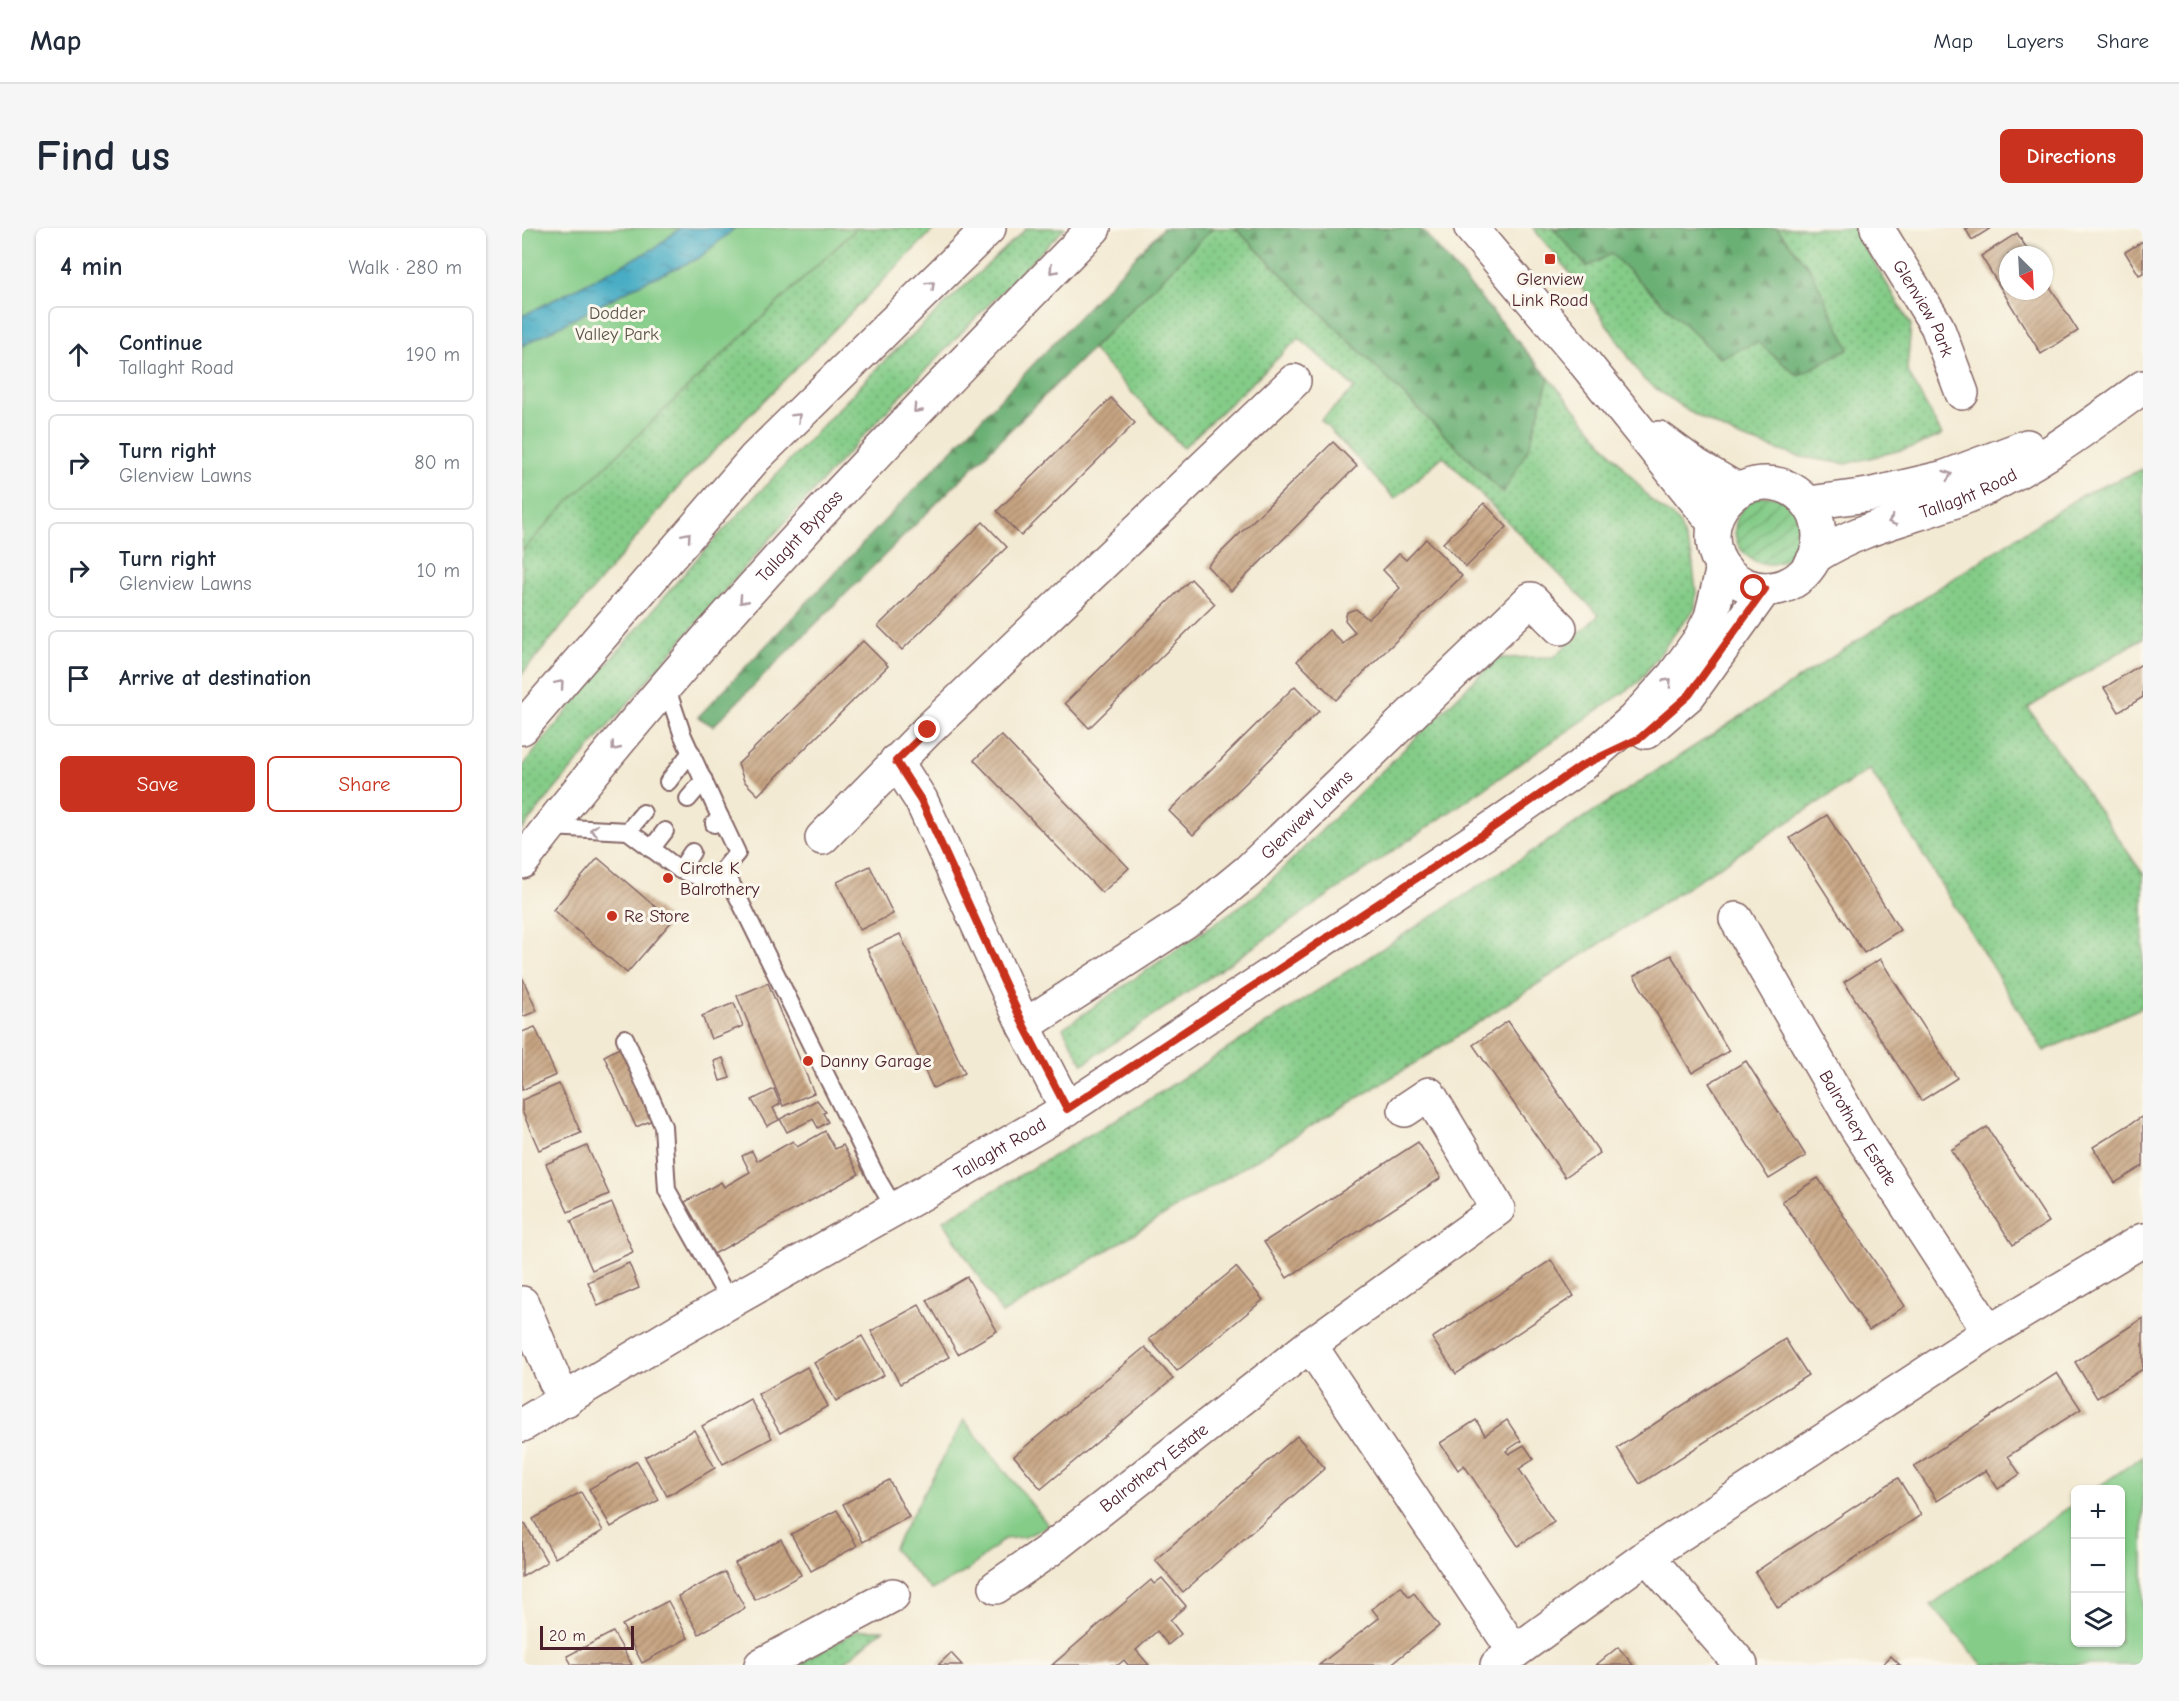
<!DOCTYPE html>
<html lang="en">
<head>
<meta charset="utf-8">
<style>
	body { margin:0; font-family:"Comic Neue",sans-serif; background:#f6f6f7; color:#1f2937 }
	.controls { position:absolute; right:18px; bottom:18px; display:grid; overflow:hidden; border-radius:9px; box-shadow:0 2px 4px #0004 }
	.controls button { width:54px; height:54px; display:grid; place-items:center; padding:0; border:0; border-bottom:2px solid #e0e1e3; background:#fff; color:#1f2937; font:30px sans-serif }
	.compass { position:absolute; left:1477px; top:18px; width:54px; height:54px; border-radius:50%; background:#fff; box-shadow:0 2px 4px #0004; rotate:156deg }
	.scale { position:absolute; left:18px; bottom:15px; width:94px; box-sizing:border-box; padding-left:6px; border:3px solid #4a1f2b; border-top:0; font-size:16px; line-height:21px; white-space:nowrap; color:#4a1f2b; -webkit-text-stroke:4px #fbf7ec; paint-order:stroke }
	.stop { position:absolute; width:18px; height:18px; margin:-14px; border:4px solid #c8321e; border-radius:50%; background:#fff }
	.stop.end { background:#c8321e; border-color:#fff; box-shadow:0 2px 6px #0008 }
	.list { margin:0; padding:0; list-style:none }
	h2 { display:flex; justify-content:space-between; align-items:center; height:78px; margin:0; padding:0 24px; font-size:26px }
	h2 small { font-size:20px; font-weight:400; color:#747a83 }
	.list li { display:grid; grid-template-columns:39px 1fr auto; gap:18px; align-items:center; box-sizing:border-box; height:96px; margin:0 12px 12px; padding:0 12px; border:2px solid #e0e1e3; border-radius:9px }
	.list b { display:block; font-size:22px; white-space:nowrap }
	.list p { margin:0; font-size:20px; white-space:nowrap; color:#747a83 }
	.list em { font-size:20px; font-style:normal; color:#747a83 }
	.actions { display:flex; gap:12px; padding:18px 24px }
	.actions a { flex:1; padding:14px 0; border:2px solid #c8321e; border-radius:9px; text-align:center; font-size:21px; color:#c8321e }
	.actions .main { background:#c8321e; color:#fff }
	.icon { flex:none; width:33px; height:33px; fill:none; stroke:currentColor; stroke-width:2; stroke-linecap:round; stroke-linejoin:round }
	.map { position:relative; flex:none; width:1621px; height:1437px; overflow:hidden; border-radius:9px }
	header { display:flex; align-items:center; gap:36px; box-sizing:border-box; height:84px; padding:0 30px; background:#fff; border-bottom:2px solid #e0e1e3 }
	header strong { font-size:28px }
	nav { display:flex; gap:33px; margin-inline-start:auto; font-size:21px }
	.intro { display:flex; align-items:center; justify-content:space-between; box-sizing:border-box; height:144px; padding:0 36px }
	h1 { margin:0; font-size:42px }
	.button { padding:15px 27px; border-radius:9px; background:#c8321e; color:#fff; font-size:21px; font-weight:700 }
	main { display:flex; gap:36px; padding:0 36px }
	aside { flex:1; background:#fff; border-radius:9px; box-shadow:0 2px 4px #0004 }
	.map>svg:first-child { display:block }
	.grass { fill:url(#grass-dots); stroke:#67765a; stroke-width:1.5 }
	.forest { fill:url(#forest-firs); stroke:#5a6850; stroke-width:1.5 }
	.park { fill:#84cc88; stroke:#67765a; stroke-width:1.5 }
	.garden { fill:url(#garden-furrows); stroke:#67765a; stroke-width:1.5 }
	.water { fill:url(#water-ripples); stroke:#466477; stroke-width:1.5 }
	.building { fill:url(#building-hatch) }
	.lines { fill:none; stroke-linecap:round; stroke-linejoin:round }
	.service-casing { stroke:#856666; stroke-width:20 }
	.minor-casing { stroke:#856666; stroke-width:36 }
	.tertiary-casing { stroke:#856666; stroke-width:36 }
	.primary-casing { stroke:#856666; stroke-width:36 }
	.service { stroke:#fff; stroke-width:16 }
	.minor { stroke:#fff; stroke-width:33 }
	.tertiary { stroke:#fff; stroke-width:33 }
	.primary { stroke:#fff; stroke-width:33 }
	.oneway { stroke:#ae9aa0 }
	.route { stroke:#c8321e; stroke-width:8 }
	.poi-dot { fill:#c8321e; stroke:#fbf7ec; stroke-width:2 }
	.labels { text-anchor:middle; stroke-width:6; stroke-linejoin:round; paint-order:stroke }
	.poi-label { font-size:18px; fill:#4a1f2b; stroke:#fbf7ec; text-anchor:start }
	.street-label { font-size:18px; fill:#4a1f2b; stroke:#fbf7ec }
	.park-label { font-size:18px; fill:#5b5347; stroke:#fbf7ec }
</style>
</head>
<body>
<header>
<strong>Map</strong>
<nav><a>Map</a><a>Layers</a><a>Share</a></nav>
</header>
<div class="intro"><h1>Find us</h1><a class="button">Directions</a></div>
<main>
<aside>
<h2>4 min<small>Walk · 280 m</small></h2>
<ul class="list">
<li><svg class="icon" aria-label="ahead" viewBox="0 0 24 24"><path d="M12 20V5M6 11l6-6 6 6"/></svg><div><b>Continue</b><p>Tallaght Road</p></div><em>190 m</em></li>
<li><svg class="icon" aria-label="right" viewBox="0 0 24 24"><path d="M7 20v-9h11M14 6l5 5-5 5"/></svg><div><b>Turn right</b><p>Glenview Lawns</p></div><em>80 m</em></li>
<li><svg class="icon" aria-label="right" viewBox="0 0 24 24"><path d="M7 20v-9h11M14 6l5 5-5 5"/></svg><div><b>Turn right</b><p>Glenview Lawns</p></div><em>10 m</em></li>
<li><svg class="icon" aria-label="arrive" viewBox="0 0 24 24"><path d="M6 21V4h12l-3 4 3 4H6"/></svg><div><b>Arrive at destination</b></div></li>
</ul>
<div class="actions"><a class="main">Save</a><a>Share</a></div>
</aside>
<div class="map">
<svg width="1621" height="1437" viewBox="0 0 1621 1437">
	<defs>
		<pattern id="grass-dots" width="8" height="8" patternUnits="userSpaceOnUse" patternTransform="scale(1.5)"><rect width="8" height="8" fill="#84cc88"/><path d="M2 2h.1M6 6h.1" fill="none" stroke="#6ea56f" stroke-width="1.8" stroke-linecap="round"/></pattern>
		<pattern id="forest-firs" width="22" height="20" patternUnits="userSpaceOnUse" patternTransform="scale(1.5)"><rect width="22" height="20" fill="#6bb074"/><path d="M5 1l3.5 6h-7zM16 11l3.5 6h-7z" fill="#5a8f5f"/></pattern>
		<pattern id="garden-furrows" width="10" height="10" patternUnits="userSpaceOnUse" patternTransform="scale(1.5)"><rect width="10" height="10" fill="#84cc88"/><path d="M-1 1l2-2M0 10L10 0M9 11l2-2" fill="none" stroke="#6ea56f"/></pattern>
		<pattern id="water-ripples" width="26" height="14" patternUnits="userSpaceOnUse" patternTransform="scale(1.5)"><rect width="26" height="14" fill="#43aac3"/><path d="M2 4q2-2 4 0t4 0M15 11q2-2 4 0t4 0" fill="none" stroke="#3a8a9f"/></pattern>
		<pattern id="building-hatch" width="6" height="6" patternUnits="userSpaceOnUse" patternTransform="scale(1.5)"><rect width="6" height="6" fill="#c7a583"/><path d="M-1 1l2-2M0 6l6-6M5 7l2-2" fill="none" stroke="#a4866b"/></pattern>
	</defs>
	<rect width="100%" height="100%" fill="#fbf7ec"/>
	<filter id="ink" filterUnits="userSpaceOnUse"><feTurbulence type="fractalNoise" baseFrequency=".0167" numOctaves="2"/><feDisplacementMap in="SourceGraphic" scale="12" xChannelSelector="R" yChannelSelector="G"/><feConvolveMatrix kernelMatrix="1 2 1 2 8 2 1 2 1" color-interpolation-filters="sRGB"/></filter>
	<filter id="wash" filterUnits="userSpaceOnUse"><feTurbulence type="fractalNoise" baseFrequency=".008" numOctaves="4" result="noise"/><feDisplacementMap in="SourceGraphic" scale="24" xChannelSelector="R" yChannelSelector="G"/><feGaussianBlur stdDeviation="1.35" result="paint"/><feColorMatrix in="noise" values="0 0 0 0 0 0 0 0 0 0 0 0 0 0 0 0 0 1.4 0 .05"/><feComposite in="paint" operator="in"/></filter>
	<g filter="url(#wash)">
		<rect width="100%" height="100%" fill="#f3ead3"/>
		<!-- grass -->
		<g class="grass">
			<polygon points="335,0 413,0 160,255 0,446 0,323 43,277 166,159"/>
			<path d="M505 0H543C399 142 262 291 131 446 87 498 42 548 0 602V539L51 476 178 327 357 138Z"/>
			<polygon points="691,0 713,0 981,265 1027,150 1129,272 1156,293 1170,328 1174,365 1173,381 1156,401 1117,454 561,836 541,800 734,667 975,430 1032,429 1077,387 921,228 873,271 799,192 833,160 777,110 661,220 570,121"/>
			<polygon points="1011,0 1332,0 1389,97 1385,142 1420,207 1391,219 1324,236 1274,228 1214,208 1166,183 1122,152 1061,61"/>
			<polygon points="1621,241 1621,410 1506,480 1621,646 1621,779 1522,823 1348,541 898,832 480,1086 421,992 619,877 1560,267"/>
			<polygon points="337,1402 361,1402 319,1437 273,1437"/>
		</g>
		<!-- forest -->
		<g class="forest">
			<polygon points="641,0 691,0 191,498 176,489"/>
			<polygon points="713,0 896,0 901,3 1027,150 1007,219 981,265"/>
			<polygon points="1031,0 1255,0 1288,41 1327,120 1276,148 1235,114 1198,130 1089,26 1065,39"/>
		</g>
		<!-- park -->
		<g class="park">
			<polygon points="0,0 335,0 166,159 43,277 0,323"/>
			<polygon points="442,1192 527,1298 502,1309 482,1311 445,1343 409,1362 371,1321"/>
			<polygon points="1621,1228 1621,1437 1461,1437 1409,1377 1553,1275 1554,1414 1598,1414 1598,1262 1573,1261"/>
		</g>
		<!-- garden -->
		<circle class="garden" cx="1247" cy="302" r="34"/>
		<!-- water -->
		<polygon class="water" points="158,0 213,0 177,30 120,55 0,118 0,88 133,20"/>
		<g id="blocks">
			<!-- building -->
			<g class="building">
				<polygon points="1443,0 1469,0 1450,12"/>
				<polygon points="1495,5 1509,27 1486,27 1486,63 1522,63 1522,49 1556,103 1519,126 1459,28"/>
				<polygon points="1621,13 1621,45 1617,47 1603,24"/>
				<polygon points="589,170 613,195 499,308 475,283"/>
				<polygon points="811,214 835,238 709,363 685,338"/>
				<polygon points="962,275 985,299 944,339 921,315"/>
				<polygon points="461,294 485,319 380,422 356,398"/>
				<polygon points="904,311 940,348 814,472 775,433 807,402 821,416 833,404 823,392 825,384 834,381 846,391 853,385 878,360 861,342 877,326 884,332"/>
				<polygon points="669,351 693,376 567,500 543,475"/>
				<polygon points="341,413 366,438 236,567 222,553 216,536"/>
				<polygon points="1621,435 1621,469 1597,484 1582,460"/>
				<polygon points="773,458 797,483 671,607 647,583"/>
				<polygon points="479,507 607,640 580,665 452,532"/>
				<polygon points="1305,587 1378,702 1342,725 1268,610"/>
				<polygon points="76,630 150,693 105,745 31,682"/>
				<polygon points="348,638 371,686 338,702 315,654"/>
				<polygon points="378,706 443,845 411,860 345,721"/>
				<polygon points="1149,727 1207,823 1170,845 1112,748"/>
				<polygon points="1358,731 1435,850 1399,873 1322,754"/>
				<polygon points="0,749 15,783 0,789"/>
				<polygon points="246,755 292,865 261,878 215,768"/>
				<polygon points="212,775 221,798 189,811 180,788"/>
				<polygon points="986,793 1078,925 1043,949 951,817"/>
				<polygon points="13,799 34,847 0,862 0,804"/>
				<polygon points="101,818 133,891 114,899 82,828"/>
				<polygon points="201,830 208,850 198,853 192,833"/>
				<polygon points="1224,833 1284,928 1247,951 1187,855"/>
				<polygon points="37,856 59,905 17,922 0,883 0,872"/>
				<polygon points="252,861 258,876 251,880 257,892 245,898 230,872"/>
				<polygon points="295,872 304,884 301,885 306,894 296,900 291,891 265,904 258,891"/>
				<polygon points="1621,888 1621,938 1593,955 1571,919"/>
				<polygon points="1465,899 1527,994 1491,1017 1429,922"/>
				<polygon points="303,903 313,921 321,917 337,946 192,1026 163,974 199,954 202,959 228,944 220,928 230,923 235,933 271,913 275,919"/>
				<polygon points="896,914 919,950 765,1050 742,1014"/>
				<polygon points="65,918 87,966 46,984 24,936"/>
				<polygon points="1296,950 1383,1078 1347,1102 1260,973"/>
				<polygon points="90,975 111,1024 70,1042 49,993"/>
				<polygon points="1029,1032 1052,1068 934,1146 910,1110"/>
				<polygon points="107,1035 117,1060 76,1078 66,1054"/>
				<polygon points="714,1039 741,1072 655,1143 627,1111"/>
				<polygon points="445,1049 475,1103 436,1126 405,1072"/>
				<polygon points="397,1077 427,1129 378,1156 349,1103"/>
				<polygon points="1621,1090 1621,1141 1575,1170 1553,1134"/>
				<polygon points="340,1108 362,1147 314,1173 292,1135"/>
				<polygon points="1263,1111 1286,1147 1118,1256 1095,1220"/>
				<polygon points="623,1119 651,1151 519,1261 492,1228"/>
				<polygon points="285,1139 306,1178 258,1205 236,1166"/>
				<polygon points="1535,1145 1559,1181 1486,1228 1498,1246 1476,1261 1464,1242 1415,1273 1392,1238"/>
				<polygon points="228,1171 250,1210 201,1236 180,1198"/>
				<polygon points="954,1192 963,1207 985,1192 999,1213 984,1223 987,1226 1002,1217 1012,1231 997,1241 1032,1294 996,1318 942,1237 936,1242 918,1215"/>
				<polygon points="172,1202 193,1240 145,1268 123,1229"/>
				<polygon points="775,1208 803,1240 661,1364 633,1332"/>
				<polygon points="115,1233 137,1272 89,1299 67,1261"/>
				<polygon points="1376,1250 1399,1287 1256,1380 1233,1344"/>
				<polygon points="367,1252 387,1289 341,1314 321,1276"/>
				<polygon points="59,1264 81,1303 33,1330 11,1291"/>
				<polygon points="315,1282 335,1318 289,1343 269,1306"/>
				<polygon points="3,1296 25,1334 0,1349 0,1298"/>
				<polygon points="259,1311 279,1347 233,1372 213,1335"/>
				<polygon points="203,1344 223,1380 177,1406 156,1368"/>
				<polygon points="640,1350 664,1378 648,1392 659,1406 646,1417 635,1403 614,1422 627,1437 606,1437 602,1432 596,1437 530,1437 629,1352 632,1356"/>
				<polygon points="879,1358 887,1369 892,1365 917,1398 868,1437 797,1437 857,1390 850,1381"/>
				<polygon points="146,1373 166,1410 120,1435 100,1397"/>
				<polygon points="91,1404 110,1437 50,1437 45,1428"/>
				<polygon points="1096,1419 1111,1437 1074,1437"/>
				<polygon points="429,1425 440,1437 416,1437"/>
				<polygon points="1369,1428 1378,1437 1360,1437"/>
			</g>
		</g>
	</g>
	<g filter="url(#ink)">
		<use href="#blocks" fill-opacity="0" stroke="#856666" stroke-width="1.5"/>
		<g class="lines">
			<!-- service casing -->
			<g class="service-casing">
				<g id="service">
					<polyline points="144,458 161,508 198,589 192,596"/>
					<polyline points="146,554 169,524"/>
					<polyline points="166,571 182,552"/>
					<polyline points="27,599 106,603 158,642 170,624"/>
					<polyline points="106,603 121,585"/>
					<polyline points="129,621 143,603"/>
					<polyline points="202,641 356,952 373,981"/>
					<polyline points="158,642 191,654 215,625 198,589"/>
					<polyline points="103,810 141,898 145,962 208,1074"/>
				</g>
			</g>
			<!-- minor casing -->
			<g class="minor-casing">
				<g id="minor">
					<path id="s1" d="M1355 0 1415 98 1440 165"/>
					<polyline points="1124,504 1167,467 1243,361"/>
					<polyline points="374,533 399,572 502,798 545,881"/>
					<polyline points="300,610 406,502 772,153"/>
					<path id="s2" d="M1214 691 1335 901 1467 1104"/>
					<path id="s3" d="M502 798 669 690 726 643 1009 371 1038 400"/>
					<polyline points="0,1075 33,1153 44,1172"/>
					<polyline points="788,1117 992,1423"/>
					<path id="s4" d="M0 1197 156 1103 433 947 545 881 963 605 1059 538 1111 492 1152 447 1178 411 1189 389 1201 339"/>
					<polyline points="1125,1328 1219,1437"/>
					<path id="s5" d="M474 1359 526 1323 788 1117 976 981 907 866 883 882"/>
					<polyline points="239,1437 371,1367"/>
					<polyline points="975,1437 1125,1328 1467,1104 1621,1012"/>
				</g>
			</g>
			<!-- tertiary casing -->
			<g class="tertiary-casing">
				<g id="tertiary">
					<polyline points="949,0 1058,129 1192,295"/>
					<polyline points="1137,210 1175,238 1216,262"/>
					<circle cx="1244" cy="308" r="53"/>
					<polyline points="1287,275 1346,267 1423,249 1505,218"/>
					<path id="s6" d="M1294 328C1344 296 1397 289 1451 266 1513 239 1566 199 1621 159"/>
				</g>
			</g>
			<!-- primary casing -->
			<g class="primary-casing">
				<g id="primary">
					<polyline points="0,500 233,230 467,0"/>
					<path id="s7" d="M0 634C173 409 374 203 572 0"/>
				</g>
			</g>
			<!-- service -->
			<use href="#service" class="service"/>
			<!-- minor -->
			<use href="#minor" class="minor"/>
			<!-- tertiary -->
			<use href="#tertiary" class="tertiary"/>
			<!-- primary -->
			<use href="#primary" class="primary"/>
		</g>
		<!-- one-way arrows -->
		<defs><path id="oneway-chevron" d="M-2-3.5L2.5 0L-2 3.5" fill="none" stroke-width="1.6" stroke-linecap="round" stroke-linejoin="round" transform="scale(1.5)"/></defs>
		<g class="oneway">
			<use href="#oneway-chevron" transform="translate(531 42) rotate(134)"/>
			<use href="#oneway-chevron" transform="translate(409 57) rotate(-44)"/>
			<use href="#oneway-chevron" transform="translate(395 181) rotate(134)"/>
			<use href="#oneway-chevron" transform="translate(275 189) rotate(-44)"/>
			<use href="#oneway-chevron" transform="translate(1426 247) rotate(-18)"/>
			<use href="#oneway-chevron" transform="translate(1370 293) rotate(162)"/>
			<use href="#oneway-chevron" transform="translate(165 308) rotate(-49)"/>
			<use href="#oneway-chevron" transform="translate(221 372) rotate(132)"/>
			<use href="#oneway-chevron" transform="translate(1146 454) rotate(-48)"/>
			<use href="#oneway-chevron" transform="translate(38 456) rotate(-49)"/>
			<use href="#oneway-chevron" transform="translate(93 519) rotate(129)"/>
			<use href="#oneway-chevron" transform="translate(72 602) rotate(-177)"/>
		</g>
	</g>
	<g class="lines" filter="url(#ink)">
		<!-- route -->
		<polyline class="route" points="406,502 374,533 399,572 502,798 545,881 963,605 1059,538 1118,510 1167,467 1243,361 1232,360"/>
	</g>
	<!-- markers -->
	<g class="poi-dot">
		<rect x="1022" y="25" width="12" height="12" rx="3"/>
		<circle cx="146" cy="650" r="6"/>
		<circle cx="90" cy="688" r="6"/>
		<circle cx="286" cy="833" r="6"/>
	</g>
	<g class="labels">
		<!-- poi labels -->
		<g class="poi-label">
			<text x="1028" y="57" text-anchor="middle">Glenview<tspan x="1028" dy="21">Link Road</tspan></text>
			<text x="158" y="646">Circle K<tspan x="158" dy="21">Balrothery</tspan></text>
			<text x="102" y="694">Re Store</text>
			<text x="298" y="839">Danny Garage</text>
		</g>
		<!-- street labels -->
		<g class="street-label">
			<text dy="6" stroke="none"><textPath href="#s1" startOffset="93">Glenview Park</textPath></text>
			<text dy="6" stroke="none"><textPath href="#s6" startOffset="165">Tallaght Road</textPath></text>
			<text dy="6" stroke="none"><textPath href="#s7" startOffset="428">Tallaght Bypass</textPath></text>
			<text dy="6" stroke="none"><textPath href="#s3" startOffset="354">Glenview Lawns</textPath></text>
			<text dy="6" stroke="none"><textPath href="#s2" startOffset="242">Balrothery Estate</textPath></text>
			<text dy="6" stroke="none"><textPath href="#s4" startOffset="552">Tallaght Road</textPath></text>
			<text dy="6" stroke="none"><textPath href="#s5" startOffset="198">Balrothery Estate</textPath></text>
		</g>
		<!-- park labels -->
		<g class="park-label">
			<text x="95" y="91">Dodder<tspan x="95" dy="21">Valley Park</tspan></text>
		</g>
	</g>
</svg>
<div class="controls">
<button>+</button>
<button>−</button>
<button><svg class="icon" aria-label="layers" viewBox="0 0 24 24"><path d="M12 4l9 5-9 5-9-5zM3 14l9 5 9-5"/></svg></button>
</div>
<svg class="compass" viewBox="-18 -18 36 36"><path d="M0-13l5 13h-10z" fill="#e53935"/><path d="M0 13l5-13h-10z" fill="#747a83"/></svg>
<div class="scale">20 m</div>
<div class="stop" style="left:1232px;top:360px"></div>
<div class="stop end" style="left:406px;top:502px"></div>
</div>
</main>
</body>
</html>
